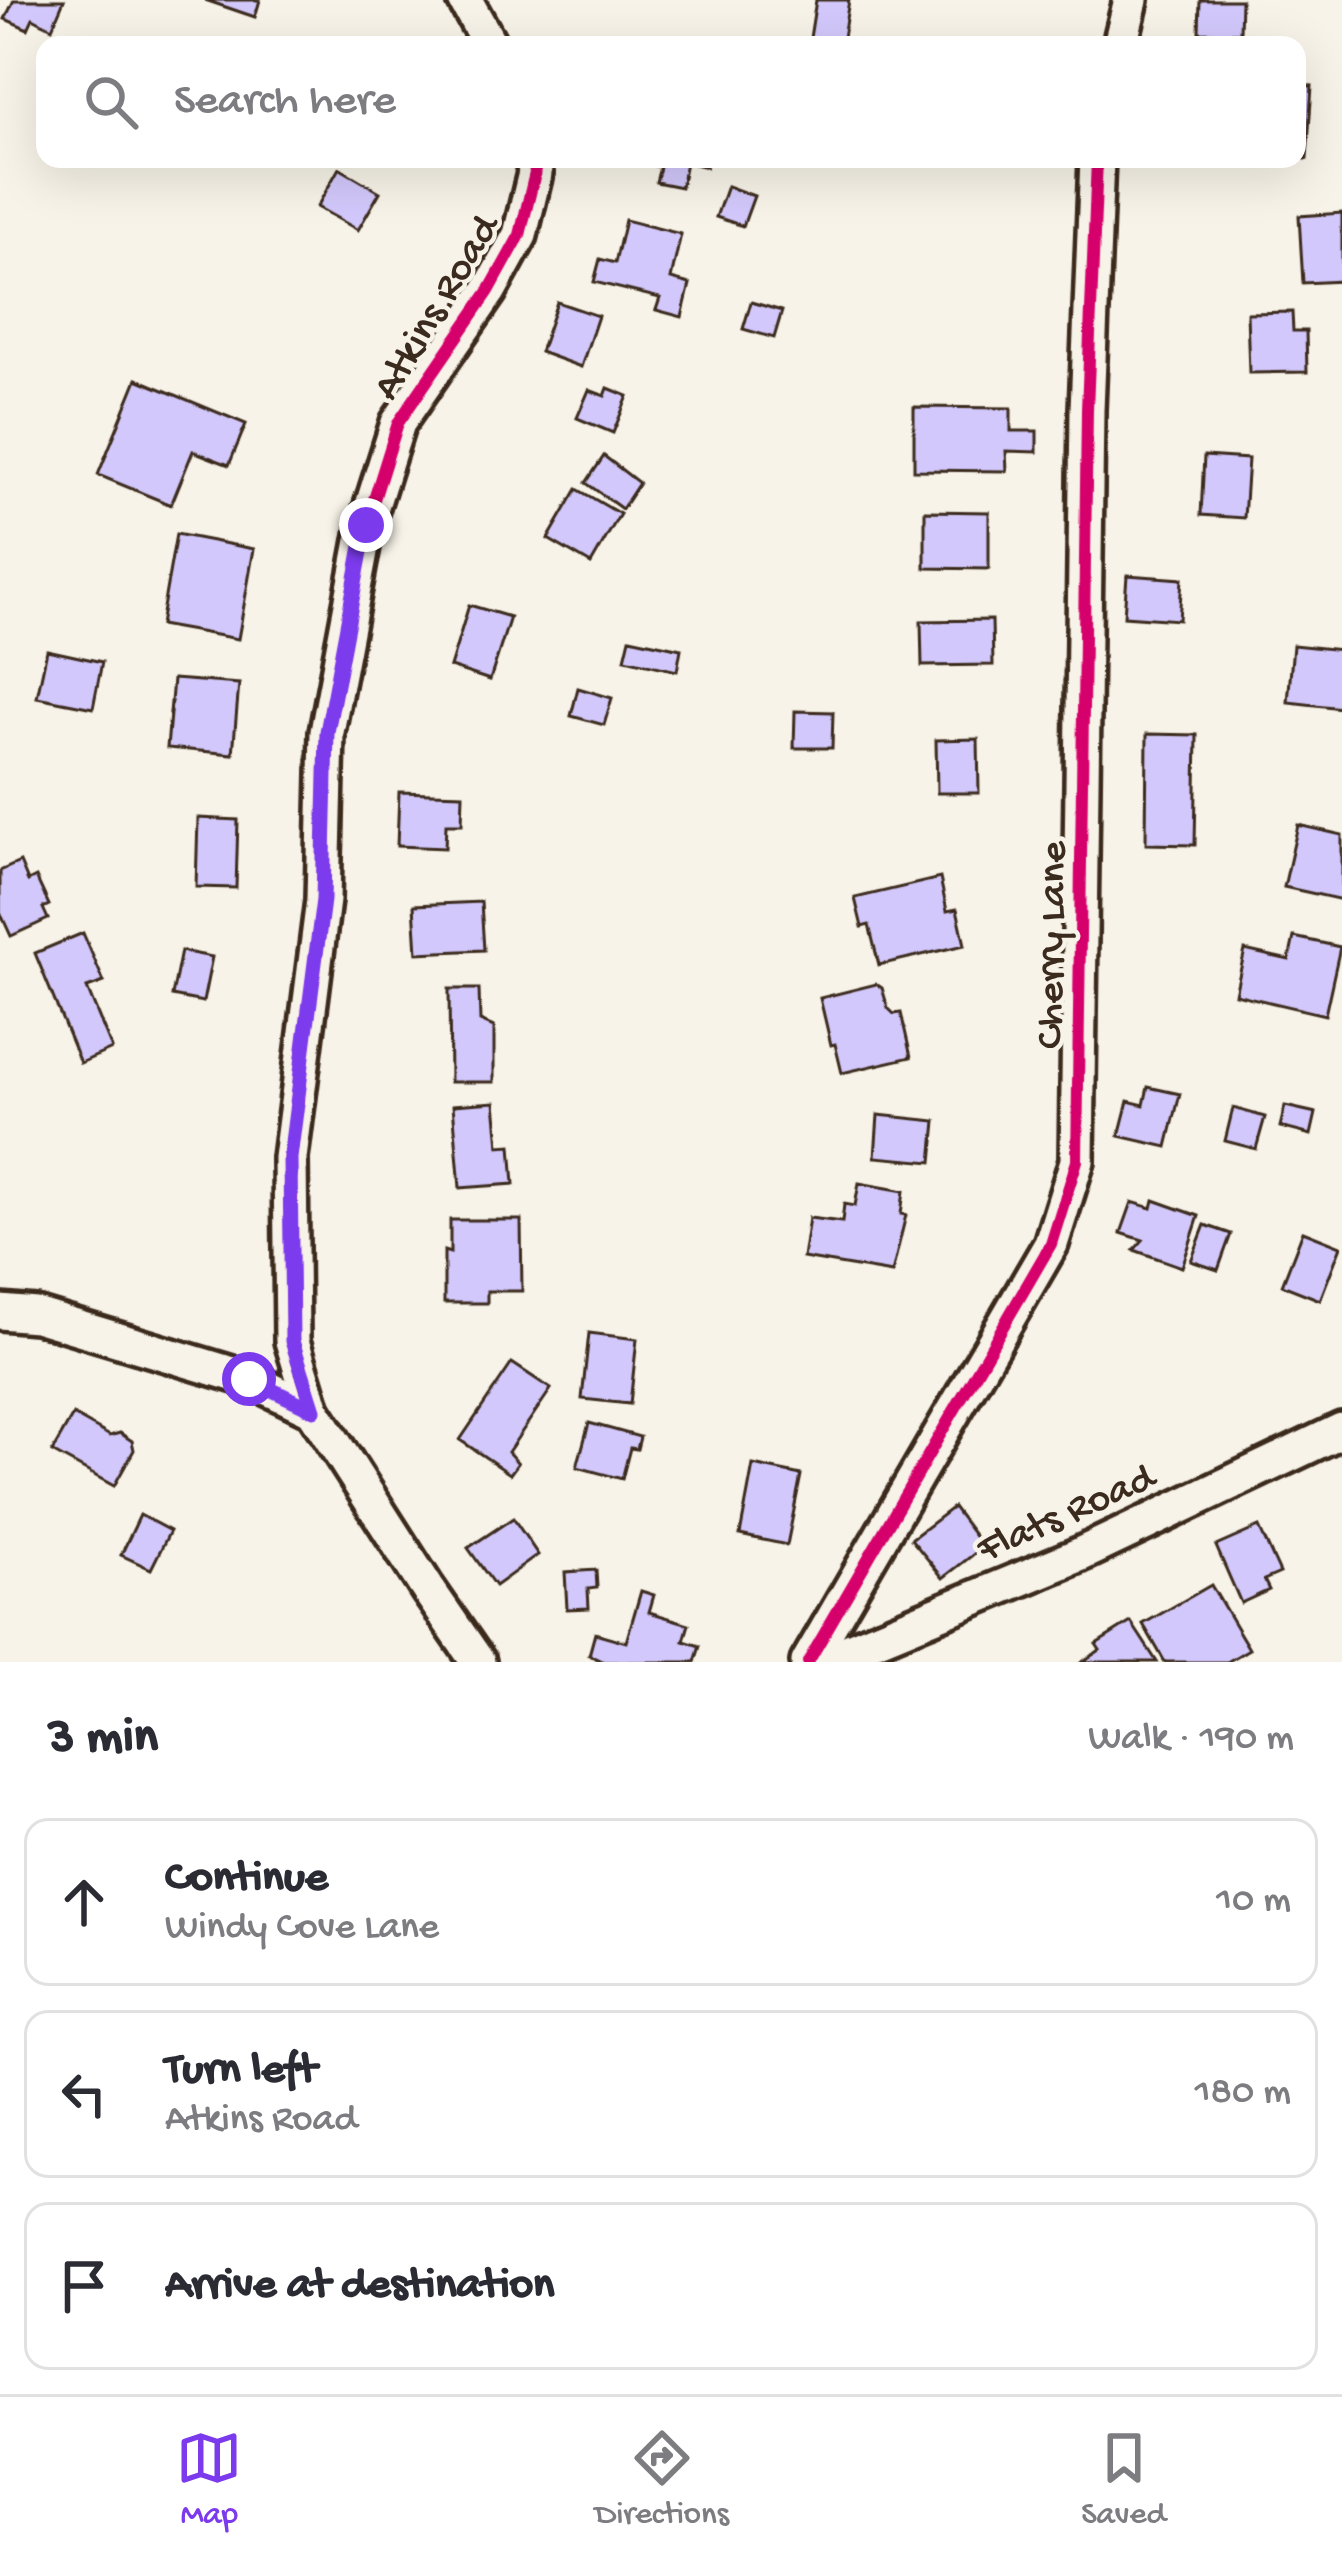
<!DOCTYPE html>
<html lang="en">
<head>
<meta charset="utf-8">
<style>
	body { margin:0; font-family:"Gochi Hand",sans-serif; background:#f7f7f7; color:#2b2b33 }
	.stop { position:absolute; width:36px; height:36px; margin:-27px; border:9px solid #7c3aed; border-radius:50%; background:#fff }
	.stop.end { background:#7c3aed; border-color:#fff; box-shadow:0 3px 12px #0008 }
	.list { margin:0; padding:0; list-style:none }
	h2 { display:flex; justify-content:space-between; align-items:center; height:156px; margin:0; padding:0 48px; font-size:51px }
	h2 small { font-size:39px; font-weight:400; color:#7c7c81 }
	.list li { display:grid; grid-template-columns:78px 1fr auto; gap:36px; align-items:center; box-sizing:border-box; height:168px; margin:0 24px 24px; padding:0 24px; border:3px solid #e1e1e2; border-radius:24px }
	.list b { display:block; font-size:45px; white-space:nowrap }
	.list p { margin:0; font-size:39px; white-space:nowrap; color:#7c7c81 }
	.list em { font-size:39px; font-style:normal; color:#7c7c81 }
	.icon { flex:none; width:66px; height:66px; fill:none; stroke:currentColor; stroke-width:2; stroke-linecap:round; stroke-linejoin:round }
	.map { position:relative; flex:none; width:1342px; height:1662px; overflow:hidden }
	.search { position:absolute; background:#fff; box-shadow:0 12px 48px #0002; left:36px; right:36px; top:36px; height:132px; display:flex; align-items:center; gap:30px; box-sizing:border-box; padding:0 42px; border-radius:24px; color:#7c7c81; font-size:45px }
	.sheet { height:732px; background:#fff }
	nav { display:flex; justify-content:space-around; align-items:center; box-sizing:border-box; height:168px; border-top:3px solid #e1e1e2; background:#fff; font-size:33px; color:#7c7c81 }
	nav a { display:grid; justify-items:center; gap:6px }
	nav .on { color:#7c3aed }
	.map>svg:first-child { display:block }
	.building { fill:#d2c8fb; stroke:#3b2a1e; stroke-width:3 }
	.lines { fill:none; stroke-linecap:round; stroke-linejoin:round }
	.minor-casing { stroke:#3b2a1e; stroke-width:42 }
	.minor { stroke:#f7f3e8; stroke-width:33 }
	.cycleway-casing { stroke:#f7f3e8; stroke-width:20 }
	.cycleway { stroke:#d6006c; stroke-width:12 }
	.route { stroke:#7c3aed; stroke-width:15 }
	.labels { text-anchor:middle; stroke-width:9; stroke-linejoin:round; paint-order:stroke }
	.street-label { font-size:42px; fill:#3b2a1e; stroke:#f7f3e8 }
</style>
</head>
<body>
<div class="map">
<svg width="1342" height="1662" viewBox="0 0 1342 1662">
	<rect width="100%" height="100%" fill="#f7f3e8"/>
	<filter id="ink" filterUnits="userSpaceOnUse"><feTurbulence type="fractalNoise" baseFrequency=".00833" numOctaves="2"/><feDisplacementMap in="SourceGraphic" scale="24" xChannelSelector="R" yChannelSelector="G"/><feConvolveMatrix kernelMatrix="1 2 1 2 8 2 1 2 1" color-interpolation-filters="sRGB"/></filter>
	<g filter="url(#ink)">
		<!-- building -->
		<g class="building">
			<polygon points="14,0 64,0 52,28 33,18 28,29 5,19"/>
			<polygon points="205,0 260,0 255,17"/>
			<polygon points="816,0 849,0 842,44 810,38"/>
			<polygon points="1200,0 1241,0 1240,33 1199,32"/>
			<polygon points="1297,85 1312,86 1307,159 1297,158"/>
			<polygon points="634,159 708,159 706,167 686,162 681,187 656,182 660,167 633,161"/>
			<polygon points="339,168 380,192 358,230 317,207"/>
			<polygon points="727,186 754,196 743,226 716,217"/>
			<polygon points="1342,213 1342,281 1303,283 1299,216"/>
			<polygon points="625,220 681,234 671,279 690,284 682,317 656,310 660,298 594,282 600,259 615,263"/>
			<polygon points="557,302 598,316 581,367 540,352"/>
			<polygon points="751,302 782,311 774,338 743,329"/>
			<polygon points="1292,312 1293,331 1306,331 1307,372 1249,373 1247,313"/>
			<polygon points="137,379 246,424 229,465 193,451 171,505 98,475"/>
			<polygon points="608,388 628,396 613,433 577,418 589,390 605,396"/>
			<polygon points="914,407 1011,408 1011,431 1037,431 1037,452 1006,451 1007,471 914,470"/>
			<polygon points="604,456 639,483 622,509 586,483"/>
			<polygon points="1204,456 1248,459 1244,518 1201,515"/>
			<polygon points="577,489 620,514 591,564 548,539"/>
			<polygon points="925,511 989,512 989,569 925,568"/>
			<polygon points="176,534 254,549 238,639 160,625"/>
			<polygon points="1127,575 1182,579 1179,620 1124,616"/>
			<polygon points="469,605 510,617 490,680 450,667"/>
			<polygon points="992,620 993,665 922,666 921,621"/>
			<polygon points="630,638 681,649 677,671 625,659"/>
			<polygon points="1293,645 1342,650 1342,708 1288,702"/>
			<polygon points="47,650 102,662 93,708 37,697"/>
			<polygon points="173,679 239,684 233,754 167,748"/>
			<polygon points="578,688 612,698 604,725 571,716"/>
			<polygon points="795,711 833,712 832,748 794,748"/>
			<polygon points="1147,734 1197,735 1195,845 1146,844"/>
			<polygon points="978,739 979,793 937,793 936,740"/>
			<polygon points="399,792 463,794 462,824 446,824 445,848 397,846"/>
			<polygon points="198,818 238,820 236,888 196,887"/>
			<polygon points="1298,825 1342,835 1342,900 1284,887"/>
			<polygon points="20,862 28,881 36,877 49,905 43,908 48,919 11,936 0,912 0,871"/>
			<polygon points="940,878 947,911 957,909 965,945 879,965 869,925 862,927 855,898"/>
			<polygon points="481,902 484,950 417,953 414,905"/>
			<polygon points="83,933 104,982 87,988 112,1049 80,1063 35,953"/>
			<polygon points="1294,937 1340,947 1325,1015 1235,994 1245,950 1289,960"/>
			<polygon points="181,951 212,957 203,1002 172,996"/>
			<polygon points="876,984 882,988 888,1008 894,1014 901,1013 911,1057 842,1073 835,1044 831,1045 820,998"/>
			<polygon points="449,989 479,989 480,1021 494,1027 494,1082 450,1082"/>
			<polygon points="1148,1087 1180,1094 1167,1147 1119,1136 1128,1101 1144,1105"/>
			<polygon points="495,1102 499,1146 511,1145 514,1184 460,1188 453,1105"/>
			<polygon points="1285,1106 1316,1113 1311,1135 1280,1127"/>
			<polygon points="1233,1108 1265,1117 1256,1149 1225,1141"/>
			<polygon points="878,1115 936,1121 932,1162 875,1157"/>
			<polygon points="859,1183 904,1191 901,1214 906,1215 892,1273 803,1258 809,1218 842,1222 844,1204 855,1206"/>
			<polygon points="1154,1200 1199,1216 1182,1267 1134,1250 1143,1240 1121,1233 1132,1202 1152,1208"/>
			<polygon points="450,1220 521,1220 522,1291 487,1291 487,1303 444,1303 444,1251 450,1253"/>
			<polygon points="1205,1225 1231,1234 1218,1270 1191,1261"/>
			<polygon points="1303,1231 1341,1246 1320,1300 1282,1285"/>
			<polygon points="589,1333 637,1339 630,1404 582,1399"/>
			<polygon points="512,1363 551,1389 508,1452 518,1463 510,1474 460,1440"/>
			<polygon points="73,1415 110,1436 120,1433 132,1441 134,1450 114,1486 52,1452"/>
			<polygon points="589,1423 640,1437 637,1449 630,1448 622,1479 577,1467"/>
			<polygon points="753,1465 801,1475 787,1545 740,1535"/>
			<polygon points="953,1507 983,1547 943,1578 911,1539"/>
			<polygon points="140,1515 170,1531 151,1569 121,1555"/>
			<polygon points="513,1518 538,1555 495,1586 468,1548"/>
			<polygon points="1259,1527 1280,1573 1264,1580 1269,1590 1241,1603 1216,1546"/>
			<polygon points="596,1570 597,1588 588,1589 589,1608 567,1609 565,1572"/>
			<polygon points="1211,1585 1249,1649 1227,1662 1165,1662 1143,1624"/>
			<polygon points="641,1591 654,1595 649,1612 689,1624 684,1641 700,1646 695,1662 604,1662 589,1655 595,1633 626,1642"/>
			<polygon points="1131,1622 1157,1662 1082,1662 1100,1650 1096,1644"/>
		</g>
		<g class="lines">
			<!-- minor casing -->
			<g class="minor-casing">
				<g id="minor">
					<polyline points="465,0 490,45"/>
					<polyline points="1120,45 1131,0"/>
					<polyline points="0,1312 36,1315 249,1379 313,1410 427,1588 478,1662"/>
					<polyline points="313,1410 292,1341 290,1158 323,900 327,732 366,525 398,423 489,291 520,235 535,173 533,159"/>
					<polyline points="808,1662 1051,1244 1077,1161 1087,410 1097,159"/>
					<polyline points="820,1662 1079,1555 1342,1430"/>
				</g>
			</g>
			<!-- minor -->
			<use href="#minor" class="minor"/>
			<!-- cycleway casing -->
			<g class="cycleway-casing">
				<g id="cycleway">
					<polyline points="313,1410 292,1341 290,1158 323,900 327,732 366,525 398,423 489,291 520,235 535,173 533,159"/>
					<polyline points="808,1662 1051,1244 1077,1161 1087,410 1097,159"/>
				</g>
			</g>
			<!-- cycleway -->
			<use href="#cycleway" class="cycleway"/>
		</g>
	</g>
	<g class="lines" filter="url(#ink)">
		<!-- route -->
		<polyline class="route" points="249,1379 314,1410 292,1341 290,1158 323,900 327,732 366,525"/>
	</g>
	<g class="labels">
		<!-- street labels -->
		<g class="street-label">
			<text transform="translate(432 305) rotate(-59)" y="15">Atkins Road</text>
			<text transform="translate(1047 945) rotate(-89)" y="15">Cherry Lane</text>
			<text transform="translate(1064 1509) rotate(-24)" y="15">Flats Road</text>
		</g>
	</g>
</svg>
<div class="stop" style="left:249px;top:1379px"></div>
<div class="stop end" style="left:366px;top:525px"></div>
<div class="search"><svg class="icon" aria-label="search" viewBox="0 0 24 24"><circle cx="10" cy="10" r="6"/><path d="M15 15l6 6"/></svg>Search here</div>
</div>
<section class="sheet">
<h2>3 min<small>Walk · 190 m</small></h2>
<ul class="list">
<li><svg class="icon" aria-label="ahead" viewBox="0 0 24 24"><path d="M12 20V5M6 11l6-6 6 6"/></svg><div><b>Continue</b><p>Windy Cove Lane</p></div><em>10 m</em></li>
<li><svg class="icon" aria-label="left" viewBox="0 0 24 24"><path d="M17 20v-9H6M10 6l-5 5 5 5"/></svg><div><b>Turn left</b><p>Atkins Road</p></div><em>180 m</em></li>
<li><svg class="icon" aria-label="arrive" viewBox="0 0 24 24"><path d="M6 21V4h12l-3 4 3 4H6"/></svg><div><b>Arrive at destination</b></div></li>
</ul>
</section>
<nav>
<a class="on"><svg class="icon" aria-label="map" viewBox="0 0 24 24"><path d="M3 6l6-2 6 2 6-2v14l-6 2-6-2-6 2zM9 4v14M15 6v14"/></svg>Map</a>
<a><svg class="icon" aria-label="directions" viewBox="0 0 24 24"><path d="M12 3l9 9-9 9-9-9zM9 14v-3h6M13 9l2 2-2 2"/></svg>Directions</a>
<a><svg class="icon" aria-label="saved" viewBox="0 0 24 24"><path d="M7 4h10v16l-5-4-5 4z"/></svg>Saved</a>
</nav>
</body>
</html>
